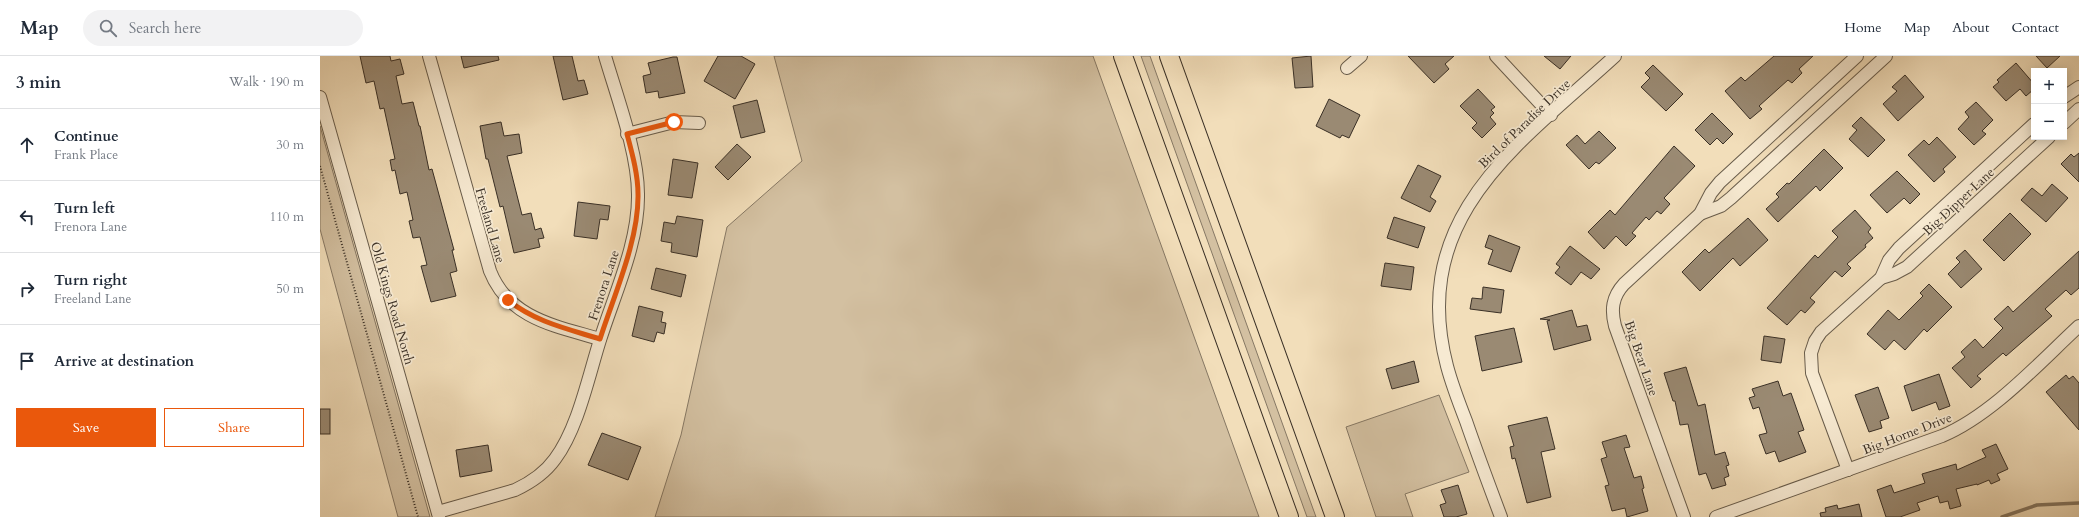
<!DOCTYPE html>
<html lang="en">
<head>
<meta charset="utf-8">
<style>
	body { margin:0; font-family:Cardo,serif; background:#f2f2f3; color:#1f2937 }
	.controls { position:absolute; right:12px; top:12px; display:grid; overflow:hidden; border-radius:0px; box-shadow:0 2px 10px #0003 }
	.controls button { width:36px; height:36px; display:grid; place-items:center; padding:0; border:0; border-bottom:1px solid #e0e1e3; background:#fff; color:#1f2937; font:20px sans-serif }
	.stop { position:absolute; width:12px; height:12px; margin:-9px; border:3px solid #ea580c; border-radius:50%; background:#fff }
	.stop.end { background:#ea580c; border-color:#fff; box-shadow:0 1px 4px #0008 }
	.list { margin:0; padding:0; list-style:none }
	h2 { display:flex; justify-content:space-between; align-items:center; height:52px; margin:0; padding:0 16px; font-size:17px }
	h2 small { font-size:13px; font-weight:400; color:#747a83 }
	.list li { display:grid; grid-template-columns:26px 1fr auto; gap:12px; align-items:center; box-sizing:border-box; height:72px; padding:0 16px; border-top:1px solid #e0e1e3 }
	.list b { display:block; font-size:15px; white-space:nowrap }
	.list p { margin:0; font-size:13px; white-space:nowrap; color:#747a83 }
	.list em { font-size:13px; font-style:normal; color:#747a83 }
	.actions { display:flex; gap:8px; padding:12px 16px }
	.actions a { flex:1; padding:9px 0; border:1px solid #ea580c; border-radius:0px; text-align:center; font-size:14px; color:#ea580c }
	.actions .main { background:#ea580c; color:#fff }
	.icon { flex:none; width:22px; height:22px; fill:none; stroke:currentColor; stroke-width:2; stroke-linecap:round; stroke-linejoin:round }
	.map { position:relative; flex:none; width:1759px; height:461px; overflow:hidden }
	header { display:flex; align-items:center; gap:24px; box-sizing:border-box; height:56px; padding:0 20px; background:#fff; border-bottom:1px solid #e0e1e3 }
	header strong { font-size:19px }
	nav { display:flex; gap:22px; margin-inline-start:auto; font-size:14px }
	.search { width:280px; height:36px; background:#f2f2f3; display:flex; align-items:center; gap:10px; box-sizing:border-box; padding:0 14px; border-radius:22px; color:#747a83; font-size:15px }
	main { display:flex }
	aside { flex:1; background:#fff }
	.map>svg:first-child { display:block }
	.green { fill:#d3c0a1; stroke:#867864 }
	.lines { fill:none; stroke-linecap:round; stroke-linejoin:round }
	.stream { stroke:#837561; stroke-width:3.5 }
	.building { fill:#9a8a73; stroke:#3a3026 }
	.minor-casing { stroke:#685c4b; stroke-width:14 }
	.highway-casing { stroke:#3a3026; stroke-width:20 }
	.path { stroke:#3a3026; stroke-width:2; stroke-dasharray:1 2; stroke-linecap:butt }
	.minor { stroke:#f7ead2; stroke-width:12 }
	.highway { stroke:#f2deba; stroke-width:18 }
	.route { stroke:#ea580c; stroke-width:5 }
	.labels { text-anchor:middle; stroke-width:3.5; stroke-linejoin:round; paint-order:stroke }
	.street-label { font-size:13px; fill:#3a3026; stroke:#f7ead2 }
</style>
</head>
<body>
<header>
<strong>Map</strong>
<div class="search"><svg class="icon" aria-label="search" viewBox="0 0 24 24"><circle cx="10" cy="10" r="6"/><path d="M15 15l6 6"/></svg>Search here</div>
<nav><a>Home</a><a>Map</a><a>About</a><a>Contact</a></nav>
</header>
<main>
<aside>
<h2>3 min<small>Walk · 190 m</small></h2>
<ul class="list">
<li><svg class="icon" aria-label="ahead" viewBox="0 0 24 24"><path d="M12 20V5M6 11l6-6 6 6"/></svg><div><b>Continue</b><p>Frank Place</p></div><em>30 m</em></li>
<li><svg class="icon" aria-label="left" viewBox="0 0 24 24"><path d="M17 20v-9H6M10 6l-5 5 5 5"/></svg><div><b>Turn left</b><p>Frenora Lane</p></div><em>110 m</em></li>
<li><svg class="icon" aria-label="right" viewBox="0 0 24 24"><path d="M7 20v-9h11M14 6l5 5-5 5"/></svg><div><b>Turn right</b><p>Freeland Lane</p></div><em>50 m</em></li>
<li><svg class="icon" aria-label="arrive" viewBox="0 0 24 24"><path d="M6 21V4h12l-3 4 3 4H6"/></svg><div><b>Arrive at destination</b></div></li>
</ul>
<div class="actions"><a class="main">Save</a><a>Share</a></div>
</aside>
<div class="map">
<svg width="1759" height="461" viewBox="0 0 1759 461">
	<rect width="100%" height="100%" fill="#f2deba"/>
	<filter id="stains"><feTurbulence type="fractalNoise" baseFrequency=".005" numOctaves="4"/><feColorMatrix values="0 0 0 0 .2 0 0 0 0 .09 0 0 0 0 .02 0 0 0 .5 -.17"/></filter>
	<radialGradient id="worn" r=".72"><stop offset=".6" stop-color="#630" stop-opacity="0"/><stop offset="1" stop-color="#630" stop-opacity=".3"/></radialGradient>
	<!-- green -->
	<g class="green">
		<polygon points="454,0 773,0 939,461 335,461 361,379 407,171 482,105"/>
		<polygon points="821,0 830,0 996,461 987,461"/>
		<polygon points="0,70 110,461 78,461 0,173"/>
		<polygon points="1119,339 1149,416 1085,438 1093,461 1056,461 1026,371"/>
	</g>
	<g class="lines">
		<!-- stream -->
		<polyline class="stream" points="1682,461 1717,449 1759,447"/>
	</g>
	<!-- building -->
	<g class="building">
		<polygon points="40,0 70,0 71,5 80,3 84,18 76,20 82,48 93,46 99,70 100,70 109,114 112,113 134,194 132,194 137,215 130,217 136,240 111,246 101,210 107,209 100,181 93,182 89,165 93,164 87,136 80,138 75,114 72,115 70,104 75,103 64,52 60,53 54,25 46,27"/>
		<polygon points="141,0 178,0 179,4 144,12"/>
		<polygon points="233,0 252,0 258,25 264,24 268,38 243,44"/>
		<polygon points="398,0 421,0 435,8 415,43 384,25"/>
		<polygon points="991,0 993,31 975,32 972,2"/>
		<polygon points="1088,0 1134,0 1125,8 1129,13 1114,27"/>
		<polygon points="1224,0 1251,0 1240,13"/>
		<polygon points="1454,0 1493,0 1479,13 1482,17 1472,27 1468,24 1439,50 1442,53 1430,63 1405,35 1421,21 1425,25"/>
		<polygon points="1716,0 1740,0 1727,12"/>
		<polygon points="353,1 357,1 365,37 339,42 338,35 326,37 323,20 331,18 328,7"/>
		<polygon points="1696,7 1714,28 1714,33 1706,40 1700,33 1686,45 1673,31 1679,26 1677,24"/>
		<polygon points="1333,9 1363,38 1346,55 1321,31 1330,22 1325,17"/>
		<polygon points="1585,19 1604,41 1578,65 1563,48 1577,35 1572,31"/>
		<polygon points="1158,33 1175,51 1171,54 1174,57 1170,61 1176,68 1162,82 1152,72 1157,67 1140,50"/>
		<polygon points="1009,43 1040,59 1029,82 1022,79 1020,82 996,70"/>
		<polygon points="437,44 445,76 421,82 413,50"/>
		<polygon points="1656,46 1673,64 1662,75 1666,78 1654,89 1638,73 1649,61 1645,56"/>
		<polygon points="1392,57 1413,78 1403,88 1397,82 1390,89 1375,74"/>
		<polygon points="1541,61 1565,84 1548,101 1529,83 1537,74 1532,70"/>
		<polygon points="181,66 184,80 199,78 202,97 187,100 202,159 211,157 215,174 221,172 224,182 218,183 220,191 194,197 183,150 180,151 168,103 166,103 160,70"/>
		<polygon points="1279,75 1296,92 1279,108 1276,106 1269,113 1246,89 1257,79 1265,88"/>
		<polygon points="1617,81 1636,101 1623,113 1625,116 1614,126 1588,99 1604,84 1609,89"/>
		<polygon points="417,88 431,101 408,124 395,111"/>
		<polygon points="1354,90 1375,110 1344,142 1350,148 1341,158 1337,155 1329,164 1326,161 1312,177 1316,180 1306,190 1296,180 1284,193 1268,176 1290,154 1295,159"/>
		<polygon points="1504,93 1523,112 1500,135 1496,130 1458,166 1446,153 1459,141 1456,138 1467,127 1469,128"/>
		<polygon points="1759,97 1759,126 1741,108 1751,98 1754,101"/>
		<polygon points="353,103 378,107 372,142 348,139"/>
		<polygon points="1098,109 1121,120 1110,141 1116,145 1110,156 1081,142"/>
		<polygon points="1577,115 1600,138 1590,148 1584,142 1567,157 1550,139"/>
		<polygon points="1732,128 1748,142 1726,166 1701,144 1712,132 1722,140"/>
		<polygon points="258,146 290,150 288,164 280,163 277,183 254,180"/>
		<polygon points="1535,154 1551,172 1548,176 1553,182 1545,189 1546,191 1527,208 1531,212 1522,221 1515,215 1490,242 1495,246 1485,257 1481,254 1467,269 1447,252 1495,199 1498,202 1518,181 1512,175"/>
		<polygon points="1690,157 1711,178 1684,205 1663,184"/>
		<polygon points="357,160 383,164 377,201 351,196 352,187 341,185 344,166 355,168"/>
		<polygon points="1074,161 1105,171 1098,192 1067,182"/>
		<polygon points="1428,162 1448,184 1420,210 1413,202 1380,235 1362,216 1385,193 1389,197"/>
		<polygon points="1169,179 1200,191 1191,216 1168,208 1173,194 1165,191"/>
		<polygon points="1250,190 1280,213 1271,223 1261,216 1251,229 1235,217 1240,211 1236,208"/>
		<polygon points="1645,194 1662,213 1641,232 1628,218 1640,206 1636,202"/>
		<polygon points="1759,195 1759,232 1751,239 1746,234 1725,253 1732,260 1686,300 1683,297 1657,320 1661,323 1651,332 1632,312 1645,301 1641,296 1655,283 1663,292 1683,272 1674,263 1688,250 1693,256"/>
		<polygon points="1065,207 1094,211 1091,234 1061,230"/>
		<polygon points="336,212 366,219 361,241 331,233"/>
		<polygon points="1609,228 1632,251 1607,276 1604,273 1585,294 1574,284 1565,294 1547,278 1568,254 1579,264 1603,240 1600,237"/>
		<polygon points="1163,231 1184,234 1181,257 1150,253 1152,242 1162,243"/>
		<polygon points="319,250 343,256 341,266 346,267 344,278 337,276 334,286 312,280"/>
		<polygon points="1252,254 1257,271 1267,269 1271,284 1234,294 1227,265 1230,264 1220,263"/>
		<polygon points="1194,272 1202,306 1162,315 1155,280"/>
		<polygon points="1444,280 1465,283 1461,307 1441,304"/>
		<polygon points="1094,305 1099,326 1072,333 1066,313"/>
		<polygon points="1366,311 1378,350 1385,348 1395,399 1405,396 1409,409 1406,410 1409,420 1404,422 1406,429 1392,433 1386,417 1379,419 1368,368 1360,369 1355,345 1353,345 1344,317"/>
		<polygon points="1619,318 1630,350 1619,354 1616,346 1592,355 1584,330"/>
		<polygon points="1746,319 1749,323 1753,320 1759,327 1759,374 1726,336"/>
		<polygon points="1458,325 1463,340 1471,337 1484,374 1478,376 1486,396 1459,406 1455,395 1446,398 1439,379 1447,377 1439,351 1433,353 1429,342 1435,340 1432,333"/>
		<polygon points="1558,331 1569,362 1560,365 1562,372 1549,376 1535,339"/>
		<rect x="0" y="353" width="10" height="25"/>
		<polygon points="1227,361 1235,393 1221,396 1231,441 1207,447 1195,402 1192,403 1190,391 1194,390 1188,370"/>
		<polygon points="282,377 321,391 308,424 268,409"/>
		<polygon points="1306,379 1310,391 1304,392 1314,422 1321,420 1324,432 1322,433 1328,455 1307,461 1305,452 1292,455 1285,430 1289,429 1281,403 1287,401 1282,386"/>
		<polygon points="1676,388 1688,413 1677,418 1680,424 1671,428 1669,424 1657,429 1657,428 1636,433 1641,450 1630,453 1628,445 1620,447 1618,440 1597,447 1600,454 1580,461 1566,461 1557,434 1571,429 1574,437 1605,427 1602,418 1636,408 1637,414 1666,401 1662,394"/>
		<polygon points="168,389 172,415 140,421 136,394"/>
		<polygon points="1138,429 1147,458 1136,461 1124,461 1120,449 1126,447 1121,434"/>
		<polygon points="1539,448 1542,461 1501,461 1500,457 1506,456 1505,452 1517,449 1518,453"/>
	</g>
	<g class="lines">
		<!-- minor casing -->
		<g class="minor-casing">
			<g id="minor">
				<path d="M109 0 170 215C189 263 236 270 280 283"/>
				<polyline points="1176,0 1231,59"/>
				<polyline points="1027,12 1041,0"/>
				<polyline points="0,41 119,461"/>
				<polyline points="1744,41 1759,31"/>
				<polyline points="1744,67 1759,53"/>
				<polyline points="307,78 354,66 379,67"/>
				<polyline points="1380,158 1401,150 1411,142 1566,0"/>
				<polyline points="1561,222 1574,218 1587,211 1729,81"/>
				<polyline points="1528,414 1492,317 1491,297 1495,285 1501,276 1561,222 1569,204 1579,192 1714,68"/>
				<path d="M118 456 195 434C210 427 225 417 235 403 258 372 268 322 280 284 294 239 319 187 318 138 318 97 297 41 285 0"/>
				<path d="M1181 461C1169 429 1157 397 1146 365 1139 347 1132 329 1127 310 1088 160 1199 88 1295 0"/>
				<path d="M1364 461 1295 270C1291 254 1292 241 1304 228L1380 158 1391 137 1400 126 1537 0"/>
				<path d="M1396 461 1622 380C1672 359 1719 307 1759 270"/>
			</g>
		</g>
		<!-- highway casing -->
		<g class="highway-casing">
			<g id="highway">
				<polyline points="803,0 969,461"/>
				<polyline points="849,0 1015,461"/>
			</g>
		</g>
		<!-- path -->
		<polyline class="path" points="0,110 98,461"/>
		<!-- minor -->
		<use href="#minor" class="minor"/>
		<!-- highway -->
		<use href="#highway" class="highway"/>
	</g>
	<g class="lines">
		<!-- route -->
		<path class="route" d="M188 244C215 266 248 273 280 283 294 239 319 184 318 138 318 118 312 97 307 78L354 66"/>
	</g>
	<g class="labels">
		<!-- street labels -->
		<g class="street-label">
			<text transform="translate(1204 67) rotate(-44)" y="5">Bird of Paradise Drive</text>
			<text transform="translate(1638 145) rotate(-43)" y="5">Big Dipper Lane</text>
			<text transform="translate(171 169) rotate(74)" y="5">Freeland Lane</text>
			<text transform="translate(283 229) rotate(-72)" y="5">Frenora Lane</text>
			<text transform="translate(73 247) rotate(74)" y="5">Old Kings Road North</text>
			<text transform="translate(1322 302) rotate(71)" y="5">Big Bear Lane</text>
			<text transform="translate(1587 377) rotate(-21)" y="5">Big Horne Drive</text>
		</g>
	</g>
	<rect width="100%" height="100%" filter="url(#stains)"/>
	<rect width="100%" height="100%" fill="url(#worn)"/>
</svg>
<div class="controls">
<button>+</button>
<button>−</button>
</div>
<div class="stop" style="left:354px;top:66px"></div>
<div class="stop end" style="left:188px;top:244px"></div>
</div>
</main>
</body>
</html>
